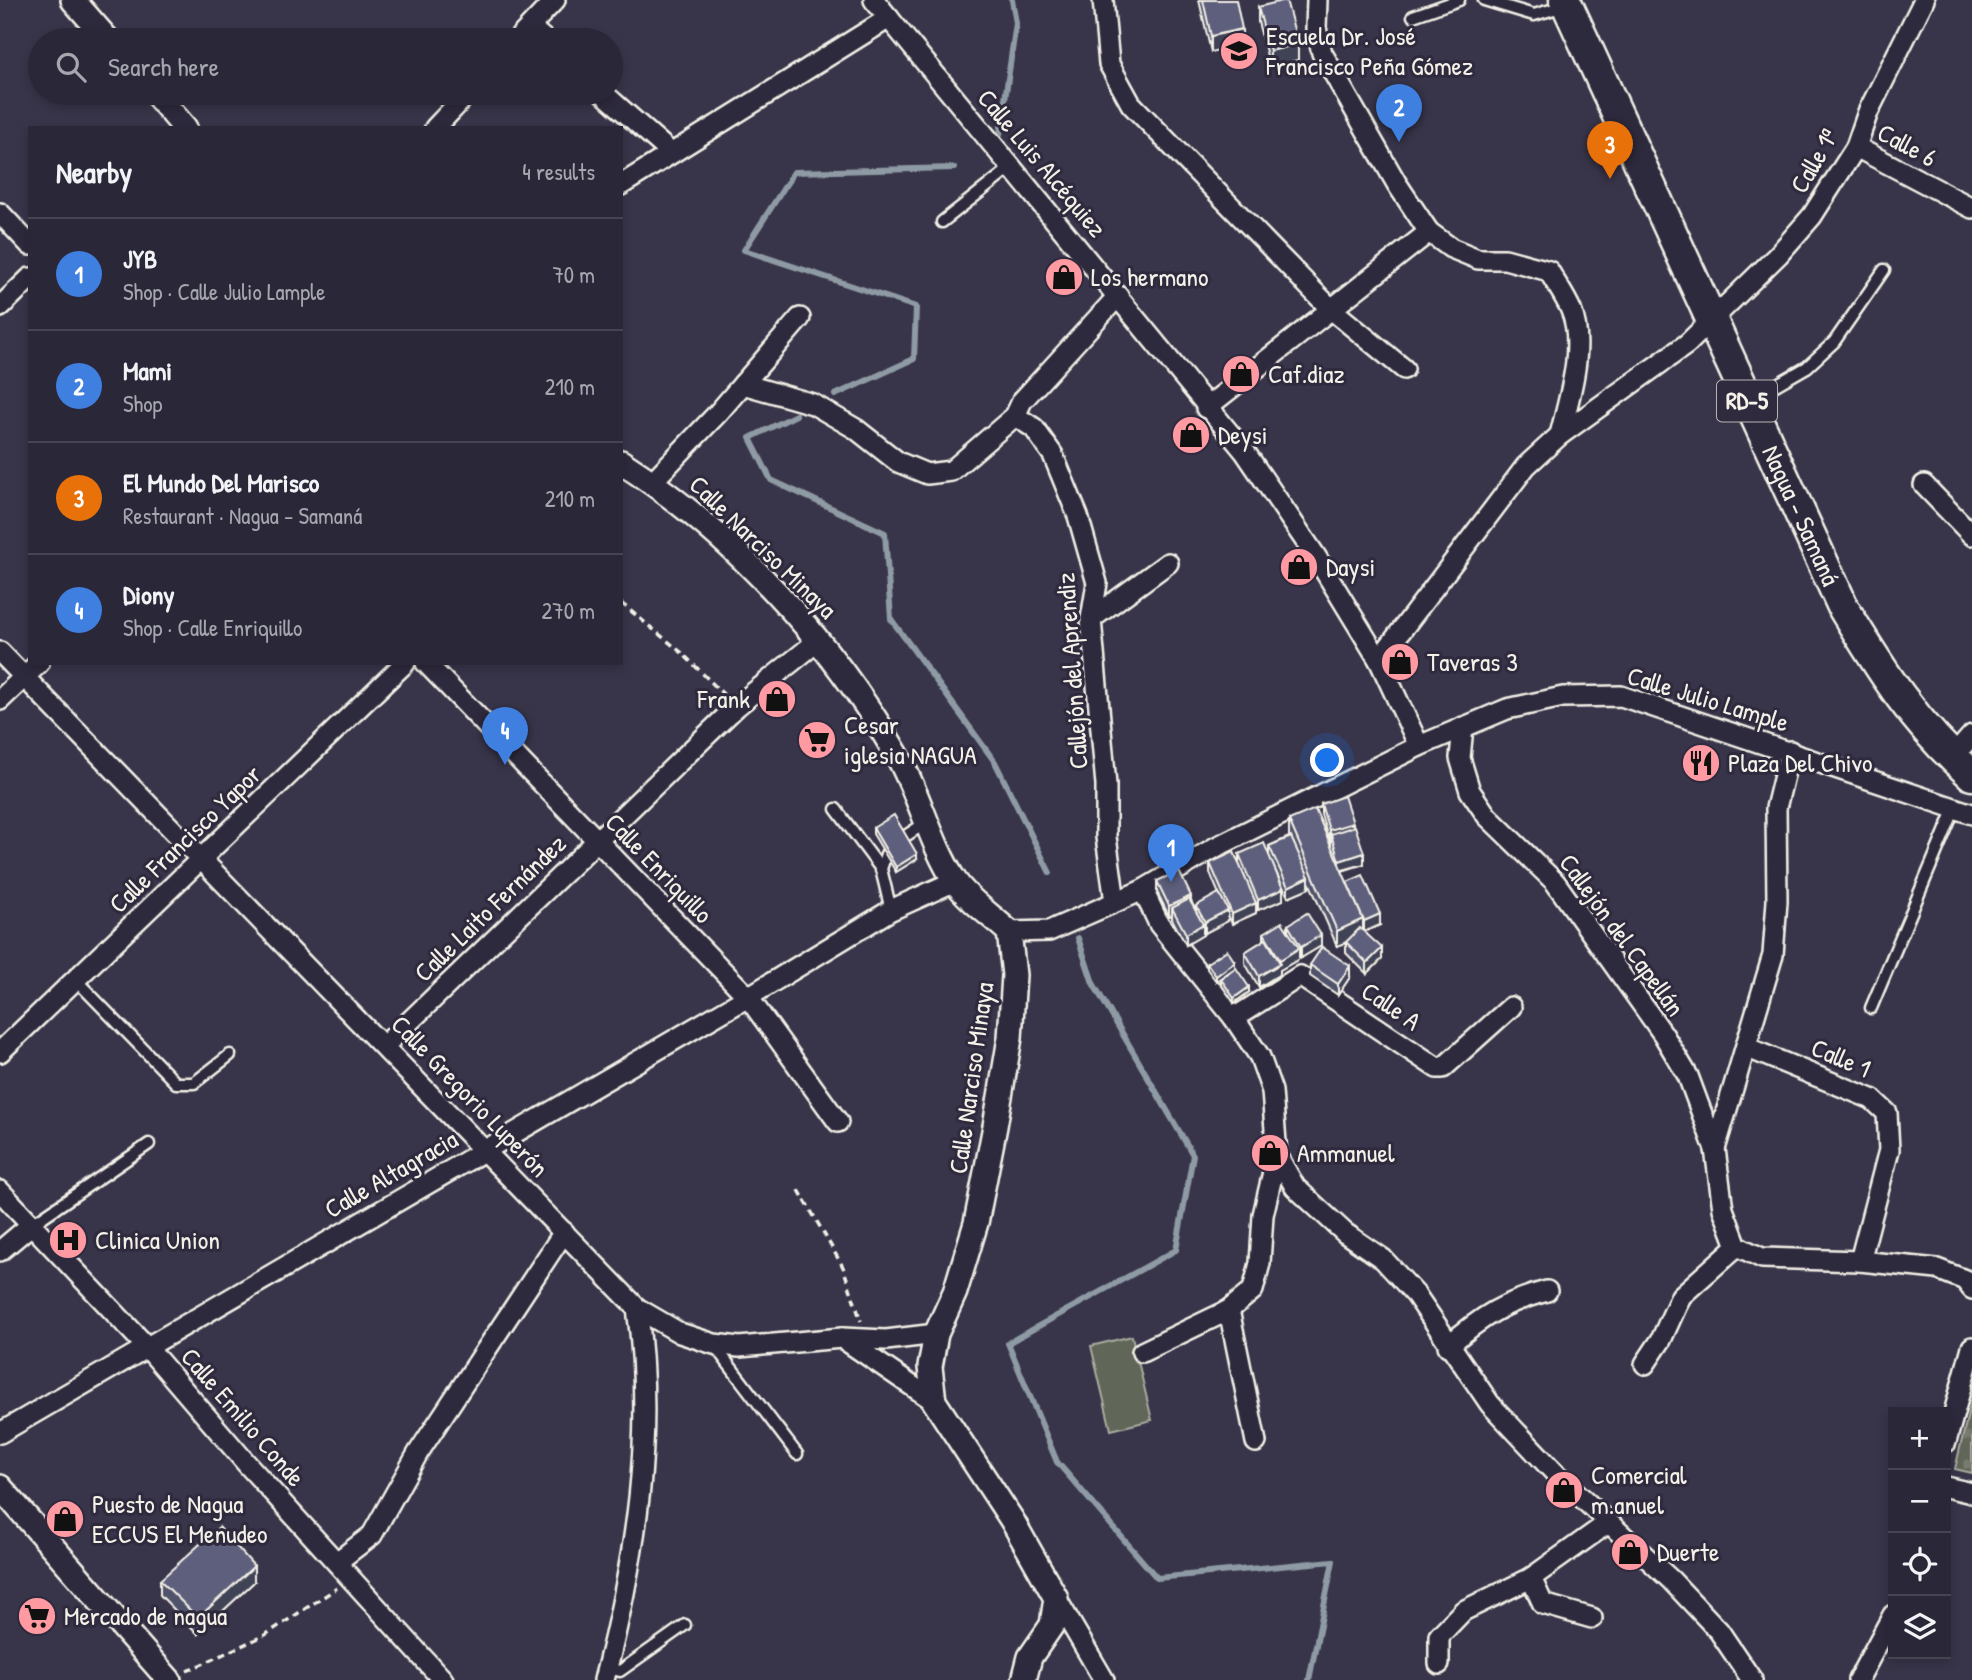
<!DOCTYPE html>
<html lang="en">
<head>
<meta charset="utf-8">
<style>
	body { margin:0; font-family:"Patrick Hand",sans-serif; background:#323040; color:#f1f3f6 }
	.controls { position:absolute; right:21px; bottom:21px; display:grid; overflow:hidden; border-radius:0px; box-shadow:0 4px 10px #0003 }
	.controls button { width:63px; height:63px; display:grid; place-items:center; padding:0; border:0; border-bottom:2px solid #464453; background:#2a2838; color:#f1f3f6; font:35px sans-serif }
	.you { position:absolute; left:1328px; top:761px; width:24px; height:24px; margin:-18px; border:5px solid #fff; border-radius:50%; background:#1a73e8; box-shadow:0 0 0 10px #1a73e833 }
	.badge { display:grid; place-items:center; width:46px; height:46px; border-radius:50%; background:#bca0f2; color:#fff; font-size:23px; font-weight:700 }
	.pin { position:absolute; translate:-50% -58px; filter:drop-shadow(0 2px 4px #0008) }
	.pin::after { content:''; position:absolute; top:37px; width:24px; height:21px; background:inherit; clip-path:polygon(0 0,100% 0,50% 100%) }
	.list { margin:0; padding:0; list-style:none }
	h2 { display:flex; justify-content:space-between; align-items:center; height:91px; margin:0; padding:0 28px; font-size:30px }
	h2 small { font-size:23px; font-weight:400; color:#a5a6ae }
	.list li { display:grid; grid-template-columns:46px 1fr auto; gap:21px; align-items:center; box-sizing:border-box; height:112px; padding:0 28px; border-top:2px solid #464453 }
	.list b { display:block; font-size:26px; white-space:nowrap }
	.list p { margin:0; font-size:23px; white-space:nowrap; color:#a5a6ae }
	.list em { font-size:23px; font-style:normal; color:#a5a6ae }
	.icon { flex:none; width:38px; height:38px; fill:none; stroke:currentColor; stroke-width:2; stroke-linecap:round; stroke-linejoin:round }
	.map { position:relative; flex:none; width:1972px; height:1680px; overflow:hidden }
	.search { position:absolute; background:#2a2838; box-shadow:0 4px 10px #0003; left:28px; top:28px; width:595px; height:77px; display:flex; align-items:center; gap:18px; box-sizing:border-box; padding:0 24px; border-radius:38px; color:#a5a6ae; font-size:26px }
	.panel { position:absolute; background:#2a2838; box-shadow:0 4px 10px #0003; left:28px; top:126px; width:595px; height:539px; border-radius:0px }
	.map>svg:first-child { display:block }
	.cemetery { fill:url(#cemetery-stones); stroke:#aaaca0; stroke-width:2 }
	.park { fill:#616658; stroke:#aaaca0; stroke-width:2 }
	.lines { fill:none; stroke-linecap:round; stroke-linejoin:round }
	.stream { stroke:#8f9ba4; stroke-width:6 }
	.service-casing { stroke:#f4f1e8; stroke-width:15 }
	.minor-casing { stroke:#f4f1e8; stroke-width:24 }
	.tertiary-casing { stroke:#f4f1e8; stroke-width:28 }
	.primary-casing { stroke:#f4f1e8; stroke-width:35 }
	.path { stroke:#f4f1e8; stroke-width:3.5; stroke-dasharray:7 5; stroke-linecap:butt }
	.service { stroke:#2f2a3d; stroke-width:10 }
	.minor { stroke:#2f2a3d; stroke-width:19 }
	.tertiary { stroke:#2f2a3d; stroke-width:23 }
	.primary { stroke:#2f2a3d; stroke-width:30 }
	.wall { fill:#50526b; stroke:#f4f1e8; stroke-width:2 }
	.shaded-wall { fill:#414257; stroke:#f4f1e8; stroke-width:2 }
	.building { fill:#5d5f7c; stroke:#f4f1e8; stroke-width:2 }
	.labels { text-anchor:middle; stroke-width:6; stroke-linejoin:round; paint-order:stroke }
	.shield { fill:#2f2a3d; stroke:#b9b5b5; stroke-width:2 }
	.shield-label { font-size:24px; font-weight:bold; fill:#f4f1e8 }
	.poi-label { font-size:26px; fill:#f4f1e8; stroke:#2f2a3d; text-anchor:start }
	.street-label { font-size:26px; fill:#f4f1e8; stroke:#2f2a3d }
</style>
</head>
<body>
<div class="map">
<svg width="1972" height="1680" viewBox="0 0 1972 1680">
	<defs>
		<pattern id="cemetery-stones" width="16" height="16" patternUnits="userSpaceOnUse" patternTransform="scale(1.75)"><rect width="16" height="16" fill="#616658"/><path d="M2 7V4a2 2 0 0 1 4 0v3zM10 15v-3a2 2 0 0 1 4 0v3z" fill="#787c70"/></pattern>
	</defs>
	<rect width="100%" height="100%" fill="#38354a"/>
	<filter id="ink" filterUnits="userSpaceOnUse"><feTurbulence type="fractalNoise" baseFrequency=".0143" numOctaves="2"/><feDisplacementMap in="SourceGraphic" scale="14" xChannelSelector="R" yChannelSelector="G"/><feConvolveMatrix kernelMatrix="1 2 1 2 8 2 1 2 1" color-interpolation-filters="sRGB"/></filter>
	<g filter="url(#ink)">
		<!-- cemetery -->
		<polygon class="cemetery" points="1972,1397 1972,1473 1955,1469"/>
		<!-- park -->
		<polygon class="park" points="1132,1336 1152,1420 1111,1430 1091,1346"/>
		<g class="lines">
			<!-- stream -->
			<g class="stream">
				<polyline points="1000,134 1016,23 1012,0"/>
				<polyline points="835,395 914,359 916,307 744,250 794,172 954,168"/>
				<polyline points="796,415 750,438 771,480 885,533 891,619 995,762 1050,873"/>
				<polyline points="1078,938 1093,983 1193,1155 1176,1250 1008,1343 1057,1462 1157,1578 1333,1561 1309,1680"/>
			</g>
			<!-- service casing -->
			<g class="service-casing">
				<g id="service">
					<polyline points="1484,0 1534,15 1564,6"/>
					<polyline points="1413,16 1459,0"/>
					<polyline points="942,222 1012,167"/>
					<polyline points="1751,399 1807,367 1834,342 1884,270"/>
					<polyline points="836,809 881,869"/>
					<polyline points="904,837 927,822"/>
					<polyline points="886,854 881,869 891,910"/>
					<polyline points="76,980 176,1083 194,1083 230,1055"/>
					<polyline points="1871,1008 1955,808"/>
					<polyline points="31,1225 149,1144"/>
					<polyline points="714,1345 797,1454"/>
					<polyline points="607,1668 620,1671 685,1625"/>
				</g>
			</g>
			<!-- minor casing -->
			<g class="minor-casing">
				<g id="minor">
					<polyline points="874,0 1245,452 1315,555 1379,660 1419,746"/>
					<polyline points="1103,0 1109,64 1131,104 1331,309 1404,369"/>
					<path d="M1317 0 1316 28 1322 53 1397 184 1429 232 1451 248 1478 259H1505L1549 271C1556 284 1565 296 1571 310 1586 346 1569 398 1560 435"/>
					<polyline points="530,27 545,40"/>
					<polyline points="517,40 555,0"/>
					<polyline points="603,93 671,153"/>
					<polyline points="435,128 468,93"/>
					<polyline points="1856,147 1972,208"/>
					<polyline points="621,185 889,18"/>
					<polyline points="0,213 30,245"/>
					<polyline points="0,307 30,278"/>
					<polyline points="743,384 813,404 856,429 898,462 927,474 951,471 1015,416 1022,401 1118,296"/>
					<polyline points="1206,408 1429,232"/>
					<polyline points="1015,416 1034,428 1053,455 1078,516 1097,583 1091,619 1106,785 1106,837 1115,902"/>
					<polyline points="652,482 718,413 800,318"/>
					<polyline points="1924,485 1972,535"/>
					<polyline points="1091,619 1168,563"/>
					<path d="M0 652 637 1308C655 1436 636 1556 604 1680"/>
					<polyline points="1379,660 1526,466 1560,435 1687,344 1778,255 1812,216 1856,147 1868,112 1924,0"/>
					<polyline points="426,663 748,997 838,1122"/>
					<polyline points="0,700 39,663"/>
					<polyline points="1463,727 1460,758 1470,791 1487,816 1555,882 1663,1034 1688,1076 1715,1149"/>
					<polyline points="1790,751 1776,808 1777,901 1773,955 1715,1149 1723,1209 1737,1246 1762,1258 1860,1261 1937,1269 1965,1280 1972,1289"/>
					<polyline points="1952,758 1972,735"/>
					<polyline points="1143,890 1159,924 1234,1018 1260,1057 1272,1091 1277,1155 1295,1187 1345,1233 1383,1259 1416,1295 1490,1404 1557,1475 1671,1580 1719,1631 1752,1680"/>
					<polyline points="1009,932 1049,931 1143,890 1216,847 1419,746 1507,709 1563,697 1621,696 1972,814"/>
					<polyline points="1234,1018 1300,976 1437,1068 1443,1068 1511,1007"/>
					<polyline points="385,1045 737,706 819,640"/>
					<polyline points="1748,1048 1872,1099 1887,1113 1889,1150 1860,1261"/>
					<polyline points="0,1052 405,663"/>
					<polyline points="0,1191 146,1346 247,1464 443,1680"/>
					<polyline points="0,1251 31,1225"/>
					<polyline points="637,1308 680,1333 714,1344 739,1347 842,1338 886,1340 936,1334"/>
					<polyline points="1229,1310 1256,1442"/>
					<polyline points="842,1338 934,1401"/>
					<path d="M1448 1346C1481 1317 1504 1302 1547 1291"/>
					<polyline points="1142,1352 1229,1310 1253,1290 1260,1263 1263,1215 1277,1155"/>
					<polyline points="1645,1364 1661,1340 1681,1296 1737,1246"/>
					<polyline points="0,1433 748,997 891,910 955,881"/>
					<polyline points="1946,1442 1972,1347"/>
					<polyline points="1946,1487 1972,1493"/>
					<polyline points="338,1561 372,1535 418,1453 564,1232"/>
					<polyline points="1531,1578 1543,1604 1592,1618"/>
					<polyline points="1056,1598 1104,1680"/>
					<polyline points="1439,1664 1439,1636 1463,1611 1531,1578 1608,1523"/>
					<polyline points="1858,1680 1893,1615"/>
				</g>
			</g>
			<!-- tertiary casing -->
			<g class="tertiary-casing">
				<g id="tertiary">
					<polyline points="73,0 108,40"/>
					<polyline points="155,93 185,128"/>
					<path d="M621 462C732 533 831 641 897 755 919 793 931 845 955 881 968 900 992 916 1009 932L1014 975 1010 1038 995 1126 976 1223 955 1292 936 1334 930 1367 934 1401 1012 1520 1056 1598 1052 1625 1030 1657 1024 1680"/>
					<polyline points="0,1487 169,1680"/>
				</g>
			</g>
			<!-- primary casing -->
			<g class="primary-casing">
				<g id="primary">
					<path id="s1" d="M1565 0 1844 609C1882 672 1916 726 1972 775"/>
				</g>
			</g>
			<!-- path -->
			<g class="path">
				<polyline points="621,603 681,652 724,695"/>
				<polyline points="799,1190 843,1267 861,1321"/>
				<polyline points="187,1671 265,1635 337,1588"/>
			</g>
			<!-- service -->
			<use href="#service" class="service"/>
			<!-- minor -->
			<use href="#minor" class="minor"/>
			<!-- tertiary -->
			<use href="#tertiary" class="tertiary"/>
			<!-- primary -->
			<use href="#primary" class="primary"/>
		</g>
		<!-- wall -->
		<g class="wall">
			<polygon points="1199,0 1236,0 1242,44 1211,52"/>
			<polygon points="1258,7 1298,60 1270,67 1258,22"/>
			<polygon points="1321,804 1353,827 1364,864 1342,871 1347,883 1380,925 1364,931 1382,959 1367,974 1346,953 1346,943 1337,946 1309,882 1309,888 1288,897 1275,870 1283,900 1258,910 1256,906 1256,913 1232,924 1228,915 1228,921 1205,933 1203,930 1203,935 1186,945 1172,919 1172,915 1169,916 1157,892 1157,881 1191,901 1196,911 1196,906 1219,894 1210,873 1210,863 1239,864 1239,854 1269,856 1269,846 1289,837 1289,820 1331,844 1331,840 1329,841 1321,814"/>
			<polygon points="873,828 917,859 896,872 873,834"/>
			<polygon points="1288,925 1321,946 1301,958 1299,955 1299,959 1280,970 1280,974 1259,987 1245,963 1245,952 1264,940 1264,933 1288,930"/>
			<polygon points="1207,963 1235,968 1216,981 1207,969"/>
			<polygon points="1310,965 1350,977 1338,995 1310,976"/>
			<polygon points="1221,979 1249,992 1234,1003 1221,984"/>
			<polygon points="160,1580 254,1582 198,1634 160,1595"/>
		</g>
		<!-- shaded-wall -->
		<g class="shaded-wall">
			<polygon points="1242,29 1242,44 1211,52 1211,36"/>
			<polygon points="1298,44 1298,60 1270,67 1270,51"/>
			<polygon points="1353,823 1353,833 1331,834 1331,840 1329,841 1329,830"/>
			<polygon points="1364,853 1364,864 1339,871 1339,861"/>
			<polygon points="917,854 917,859 896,872 896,867"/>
			<polygon points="1309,877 1309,888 1288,897 1288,887"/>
			<polygon points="1283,889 1283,900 1258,910 1258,900"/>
			<polygon points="1191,896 1191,906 1172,908 1172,915 1169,916 1169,906"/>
			<polygon points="1256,903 1256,913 1232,924 1232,914"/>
			<polygon points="1228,910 1228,921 1205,933 1205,922"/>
			<polygon points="1380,914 1380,925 1364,932 1364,921"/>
			<polygon points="1363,919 1363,935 1337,946 1337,931"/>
			<polygon points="1203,924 1203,935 1186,945 1186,934"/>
			<polygon points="1321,935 1321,946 1301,958 1301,947"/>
			<polygon points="1299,948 1299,959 1280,970 1280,974 1259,987 1259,976 1280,964 1280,960"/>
			<polygon points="1382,948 1382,959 1367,974 1367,963"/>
			<polygon points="1235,962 1235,968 1216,981 1216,976"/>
			<polygon points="1350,966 1350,977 1338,995 1338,984"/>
			<polygon points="1249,987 1249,992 1234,1003 1234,998"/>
			<polygon points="254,1566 254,1582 198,1634 198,1618"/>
		</g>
		<!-- building -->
		<g class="building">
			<polygon points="1203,0 1236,0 1242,29 1211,36"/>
			<polygon points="1286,0 1298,44 1270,51 1258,7"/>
			<polygon points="1344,796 1353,823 1329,830 1321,804"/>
			<polygon points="1315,809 1363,919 1337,931 1289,820"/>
			<polygon points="894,815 917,854 896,867 873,828"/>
			<polygon points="1355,826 1364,853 1339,861 1331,834"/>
			<polygon points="1291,837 1309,877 1288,887 1269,846"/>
			<polygon points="1264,843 1283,889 1258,900 1239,854"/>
			<polygon points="1234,852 1256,903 1232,914 1210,863"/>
			<polygon points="1179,871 1191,896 1169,906 1157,881"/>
			<polygon points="1363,875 1380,914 1364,921 1347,882"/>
			<polygon points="1219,893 1228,910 1205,922 1196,906"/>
			<polygon points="1189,899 1203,924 1186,934 1172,908"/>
			<polygon points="1307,913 1321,935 1301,947 1288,925"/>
			<polygon points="1282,922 1299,948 1280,960 1264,933"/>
			<polygon points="1360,928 1382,948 1367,963 1346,942"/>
			<polygon points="1266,939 1280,963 1259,976 1245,952"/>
			<polygon points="1322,947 1350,966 1338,984 1310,965"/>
			<polygon points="1227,950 1235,962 1216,976 1207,963"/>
			<polygon points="1236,968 1249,987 1234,998 1221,979"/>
			<polygon points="219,1527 254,1566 198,1618 160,1580"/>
		</g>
	</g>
	<!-- icons -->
	<defs>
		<g id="school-disc" transform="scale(2.0125)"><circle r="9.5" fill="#ff9aa2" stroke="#2f2a3d"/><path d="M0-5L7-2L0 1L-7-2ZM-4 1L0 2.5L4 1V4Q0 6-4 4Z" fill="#111"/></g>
		<g id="shop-disc" transform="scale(2.0125)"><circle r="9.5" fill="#ff9aa2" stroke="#2f2a3d"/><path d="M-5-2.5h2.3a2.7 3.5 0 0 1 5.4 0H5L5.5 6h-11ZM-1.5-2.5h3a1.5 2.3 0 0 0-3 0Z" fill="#111"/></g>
		<g id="supermarket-disc" transform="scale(2.0125)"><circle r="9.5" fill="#ff9aa2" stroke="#2f2a3d"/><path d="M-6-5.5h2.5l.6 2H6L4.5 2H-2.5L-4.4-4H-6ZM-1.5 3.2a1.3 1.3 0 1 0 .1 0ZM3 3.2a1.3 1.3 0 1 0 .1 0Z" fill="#111"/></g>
		<g id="restaurant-disc" transform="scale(2.0125)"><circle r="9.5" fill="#ff9aa2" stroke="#2f2a3d"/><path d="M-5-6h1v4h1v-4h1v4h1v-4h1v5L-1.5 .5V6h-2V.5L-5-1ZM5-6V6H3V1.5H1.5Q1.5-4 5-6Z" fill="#111"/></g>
		<g id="hospital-disc" transform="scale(2.0125)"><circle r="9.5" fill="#ff9aa2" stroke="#2f2a3d"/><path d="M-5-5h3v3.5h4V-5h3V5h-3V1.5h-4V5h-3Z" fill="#111"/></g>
	</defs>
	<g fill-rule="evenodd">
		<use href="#school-disc" x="1239" y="51"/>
		<use href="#shop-disc" x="1064" y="277"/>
		<use href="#shop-disc" x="1241" y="374"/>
		<use href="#shop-disc" x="1191" y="435"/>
		<use href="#shop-disc" x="1299" y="567"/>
		<use href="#shop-disc" x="1400" y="662"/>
		<use href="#shop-disc" x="777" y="699"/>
		<use href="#supermarket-disc" x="817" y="740"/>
		<use href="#restaurant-disc" x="1701" y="763"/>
		<use href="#shop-disc" x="1270" y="1153"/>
		<use href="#hospital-disc" x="68" y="1240"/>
		<use href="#shop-disc" x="1564" y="1490"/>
		<use href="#shop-disc" x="65" y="1519"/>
		<use href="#shop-disc" x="1630" y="1552"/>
		<use href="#supermarket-disc" x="37" y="1616"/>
	</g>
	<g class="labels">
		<!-- shield labels -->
		<rect class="shield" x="1717" y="380.5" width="60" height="41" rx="5"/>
		<g class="shield-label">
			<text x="1747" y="409">RD-5</text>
		</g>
		<!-- poi labels -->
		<g class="poi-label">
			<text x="1266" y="45">Escuela Dr. José<tspan x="1266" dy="30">Francisco Peña Gómez</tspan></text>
			<text x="1091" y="286">Los hermano</text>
			<text x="1268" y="383">Caf.diaz</text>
			<text x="1218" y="444">Deysi</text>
			<text x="1326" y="576">Daysi</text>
			<text x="1427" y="671">Taveras 3</text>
			<text x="750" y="708" text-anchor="end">Frank</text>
			<text x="844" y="734">Cesar<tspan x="844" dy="30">iglesia NAGUA</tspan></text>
			<text x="1728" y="772">Plaza Del Chivo</text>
			<text x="1297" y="1162">Ammanuel</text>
			<text x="95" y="1249">Clinica Union</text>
			<text x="1591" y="1484">Comercial<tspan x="1591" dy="30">m.anuel</tspan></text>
			<text x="92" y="1513">Puesto de Nagua<tspan x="92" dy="30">ECCUS El Menudeo</tspan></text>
			<text x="1657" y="1561">Duerte</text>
			<text x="64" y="1625">Mercado de nagua</text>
		</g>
		<!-- street labels -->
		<g class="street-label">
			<text transform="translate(1907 145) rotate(28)" y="9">Calle 6</text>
			<text transform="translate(1814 161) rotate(-60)" y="9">Calle 1ª</text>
			<text transform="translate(1042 163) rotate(50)" y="9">Calle Luis Alcéquiez</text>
			<text dy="9" stroke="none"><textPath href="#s1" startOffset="567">Nagua - Samaná</textPath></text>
			<text transform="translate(763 547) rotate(44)" y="9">Calle Narciso Minaya</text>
			<text transform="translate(1072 671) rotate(-94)" y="9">Callejón del Aprendiz</text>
			<text transform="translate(1708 699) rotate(17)" y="9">Calle Julio Lample</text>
			<text transform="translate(185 839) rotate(-44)" y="9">Calle Francisco Yapor</text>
			<text transform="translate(659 868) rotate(46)" y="9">Calle Enriquillo</text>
			<text transform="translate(490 908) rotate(-44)" y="9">Calle Laito Fernández</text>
			<text transform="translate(1622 935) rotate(54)" y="9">Callejón del Capellán</text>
			<text transform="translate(1391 1006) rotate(34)" y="9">Calle A</text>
			<text transform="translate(1841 1058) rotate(23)" y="9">Calle 1</text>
			<text transform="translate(971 1078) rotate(-82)" y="9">Calle Narciso Minaya</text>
			<text transform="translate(470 1096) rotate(46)" y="9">Calle Gregorio Luperón</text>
			<text transform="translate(391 1174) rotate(-30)" y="9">Calle Altagracia</text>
			<text transform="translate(243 1417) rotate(49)" y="9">Calle Emilio Conde</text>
		</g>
	</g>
</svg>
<div class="controls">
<button>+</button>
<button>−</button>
<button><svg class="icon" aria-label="locate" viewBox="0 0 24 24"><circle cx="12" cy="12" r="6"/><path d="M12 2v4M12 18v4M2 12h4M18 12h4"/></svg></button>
<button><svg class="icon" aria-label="layers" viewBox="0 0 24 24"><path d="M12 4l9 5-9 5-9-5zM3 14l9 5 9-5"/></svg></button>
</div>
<div class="you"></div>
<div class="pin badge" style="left:1171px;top:882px;background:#3f7fe0">1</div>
<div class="pin badge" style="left:1399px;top:142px;background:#3f7fe0">2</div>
<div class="pin badge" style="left:1610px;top:179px;background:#e8710a">3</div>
<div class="pin badge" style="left:505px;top:765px;background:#3f7fe0">4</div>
<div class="search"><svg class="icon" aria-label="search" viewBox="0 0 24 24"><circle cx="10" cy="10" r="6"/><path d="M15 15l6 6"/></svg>Search here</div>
<section class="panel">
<h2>Nearby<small>4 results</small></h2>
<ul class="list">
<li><span class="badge" style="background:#3f7fe0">1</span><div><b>JYB</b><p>Shop · Calle Julio Lample</p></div><em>70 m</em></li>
<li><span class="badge" style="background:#3f7fe0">2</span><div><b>Mami</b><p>Shop</p></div><em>210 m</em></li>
<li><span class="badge" style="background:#e8710a">3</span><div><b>El Mundo Del Marisco</b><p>Restaurant · Nagua - Samaná</p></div><em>210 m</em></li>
<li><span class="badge" style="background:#3f7fe0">4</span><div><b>Diony</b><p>Shop · Calle Enriquillo</p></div><em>270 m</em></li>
</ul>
</section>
</div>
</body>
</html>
